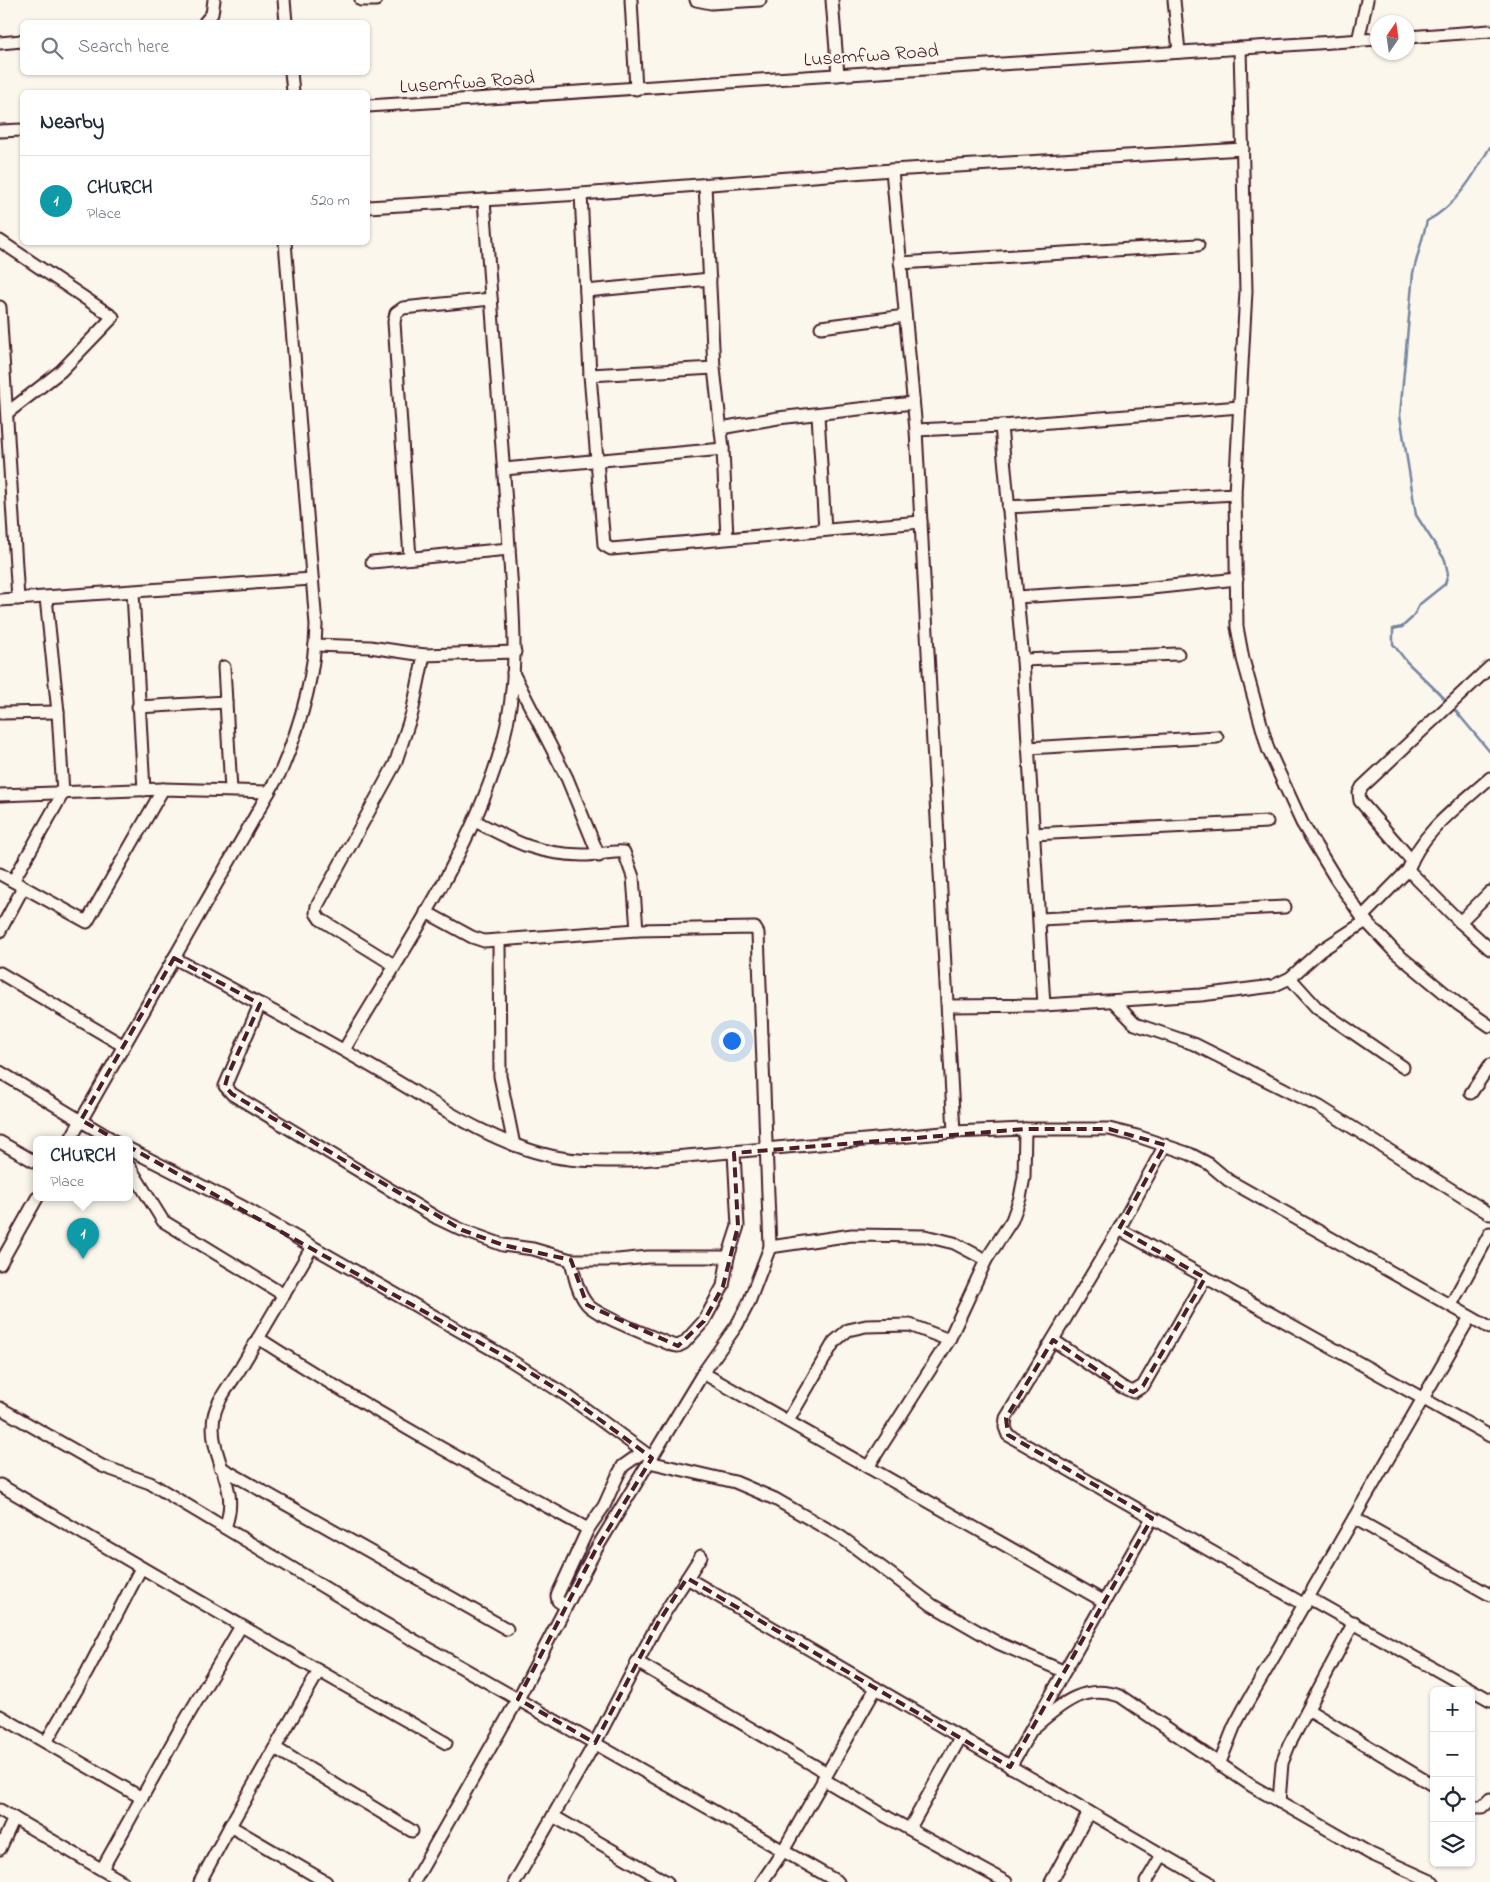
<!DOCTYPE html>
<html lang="en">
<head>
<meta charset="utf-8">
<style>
	body { margin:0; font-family:"Indie Flower",sans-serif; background:#f2f2f3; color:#1f2937 }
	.controls { position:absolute; right:15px; bottom:15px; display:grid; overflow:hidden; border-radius:8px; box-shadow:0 1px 4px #0004 }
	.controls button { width:45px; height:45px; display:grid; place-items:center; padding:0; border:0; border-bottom:1px solid #e0e1e3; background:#fff; color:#1f2937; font:25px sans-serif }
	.compass { position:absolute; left:1370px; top:15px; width:45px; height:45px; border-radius:50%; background:#fff; box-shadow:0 1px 4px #0004; rotate:13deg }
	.you { position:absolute; left:731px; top:1040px; width:18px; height:18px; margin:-12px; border:4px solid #fff; border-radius:50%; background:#1a73e8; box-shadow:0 0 0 8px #1a73e833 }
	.badge { display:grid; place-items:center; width:32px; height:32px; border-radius:50%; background:#4a1f2b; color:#fff; font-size:16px; font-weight:700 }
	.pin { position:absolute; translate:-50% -41px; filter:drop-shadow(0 1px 2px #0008) }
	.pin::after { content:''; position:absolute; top:26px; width:18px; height:15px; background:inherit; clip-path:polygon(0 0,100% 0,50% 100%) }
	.popup { position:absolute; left:33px; top:1136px; width:100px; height:65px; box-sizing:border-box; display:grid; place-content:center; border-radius:8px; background:#fff; filter:drop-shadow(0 1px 4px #0005); font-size:16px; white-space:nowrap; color:#747a83 }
	.popup b { font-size:19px; color:#1f2937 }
	.popup::after { content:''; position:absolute; left:50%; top:100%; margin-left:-10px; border:10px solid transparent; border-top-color:#fff }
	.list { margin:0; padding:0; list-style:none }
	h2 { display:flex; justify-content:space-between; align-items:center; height:65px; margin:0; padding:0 20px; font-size:21px }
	h2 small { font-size:16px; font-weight:400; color:#747a83 }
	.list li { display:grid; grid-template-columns:32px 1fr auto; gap:15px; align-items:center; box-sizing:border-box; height:90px; padding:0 20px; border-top:1px solid #e0e1e3 }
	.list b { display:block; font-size:19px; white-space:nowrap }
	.list p { margin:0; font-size:16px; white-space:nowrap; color:#747a83 }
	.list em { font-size:16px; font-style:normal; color:#747a83 }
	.icon { flex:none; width:28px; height:28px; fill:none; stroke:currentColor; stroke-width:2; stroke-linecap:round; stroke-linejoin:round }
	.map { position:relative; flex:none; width:1490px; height:1882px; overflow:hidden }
	.search { position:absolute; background:#fff; box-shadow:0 1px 4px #0004; left:20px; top:20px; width:350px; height:55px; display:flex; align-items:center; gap:12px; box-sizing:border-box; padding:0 18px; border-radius:8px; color:#747a83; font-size:19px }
	.panel { position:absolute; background:#fff; box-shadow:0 1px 4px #0004; left:20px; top:90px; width:350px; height:155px; border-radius:8px }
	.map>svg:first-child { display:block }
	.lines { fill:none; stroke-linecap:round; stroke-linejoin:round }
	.stream { stroke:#7586a1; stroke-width:2.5 }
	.minor-casing { stroke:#4a1f2b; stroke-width:15 }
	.minor { stroke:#fbf7ec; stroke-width:11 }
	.marked { fill:none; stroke:#4a1f2b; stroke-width:4; stroke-dasharray:10 6; stroke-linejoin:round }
	.labels { text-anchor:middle; stroke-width:4; stroke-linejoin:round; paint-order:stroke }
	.street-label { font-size:20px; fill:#4a1f2b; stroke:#fbf7ec }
</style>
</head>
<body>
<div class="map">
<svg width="1490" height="1882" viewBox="0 0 1490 1882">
	<rect width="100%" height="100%" fill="#fbf7ec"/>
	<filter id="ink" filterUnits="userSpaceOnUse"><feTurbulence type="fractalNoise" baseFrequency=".02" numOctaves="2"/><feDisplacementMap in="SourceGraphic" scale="10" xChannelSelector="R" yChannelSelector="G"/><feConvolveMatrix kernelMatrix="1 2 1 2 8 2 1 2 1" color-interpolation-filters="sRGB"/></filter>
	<g filter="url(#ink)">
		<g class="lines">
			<!-- stream -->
			<g class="stream">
				<path d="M1445 699 1407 662 1393 644V629L1402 627 1412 618 1420 604 1445 584 1448 574 1445 560 1416 515 1400 415 1413 273 1427 221C1456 206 1475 174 1490 147"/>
				<polyline points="1454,709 1490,752"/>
			</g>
			<!-- minor casing -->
			<g class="minor-casing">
				<g id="minor">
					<polyline points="284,0 286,22"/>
					<polyline points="361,0 376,0"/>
					<polyline points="631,0 636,89"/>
					<polyline points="696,0 711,3 760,0"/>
					<polyline points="832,0 838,75"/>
					<polyline points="1174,0 1179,52"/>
					<polyline points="205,22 212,14 214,0"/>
					<polyline points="1408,37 1490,31"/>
					<polyline points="1358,41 1367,0"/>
					<polyline points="0,43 22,41"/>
					<polyline points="1240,48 1246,291 1235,494 1237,627 1243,659 1268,749 1302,823 1336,879 1362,917 1395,952 1458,1004 1490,1026"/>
					<polyline points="291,72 293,92"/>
					<polyline points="368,106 1378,39"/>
					<polyline points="0,131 22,130"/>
					<polyline points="892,170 916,430 954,1132"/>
					<polyline points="705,185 714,368 723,449 727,538"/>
					<polyline points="581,194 590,375 604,545 611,549 921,522"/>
					<polyline points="368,207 581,194 892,170 1243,149"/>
					<polyline points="0,241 113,317 61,371 7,413"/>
					<polyline points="900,263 1198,245"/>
					<polyline points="586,291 710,279"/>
					<polyline points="0,307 18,599"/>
					<polyline points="821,327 905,316"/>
					<polyline points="590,375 714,368"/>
					<polyline points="818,415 825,530"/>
					<polyline points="721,428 778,418 913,403"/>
					<polyline points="916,430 1001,426 1240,407"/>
					<polyline points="504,469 723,449"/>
					<polyline points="1008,507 1235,494"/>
					<polyline points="410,558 394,322 396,313 403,308 491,299"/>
					<polyline points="372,562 509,549"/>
					<polyline points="133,592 144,790"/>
					<polyline points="1017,597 1142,589 1237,579"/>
					<polyline points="0,600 312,579"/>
					<polyline points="315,645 370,647 424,655 515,652"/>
					<polyline points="1023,660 1178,654"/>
					<polyline points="224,667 231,790"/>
					<polyline points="513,673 567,778 599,856"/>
					<polyline points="138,707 226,702"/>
					<polyline points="0,713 58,712"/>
					<polyline points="1028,748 1217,737"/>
					<polyline points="0,795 163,789 269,792"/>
					<path d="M475 821C515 842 536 854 582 855 594 856 614 850 624 852L633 877 637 930"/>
					<polyline points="1033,834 1267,822"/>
					<polyline points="1412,861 1360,801 1359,793 1362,787 1490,667"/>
					<polyline points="1408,870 1460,922 1490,949"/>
					<polyline points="0,874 87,922 163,789"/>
					<polyline points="13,881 63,793 58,712 46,598"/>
					<path d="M1362 917 1408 870C1422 831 1460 805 1490 778"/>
					<polyline points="1040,919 1285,907"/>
					<polyline points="1460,922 1490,892"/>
					<polyline points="0,931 23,888"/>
					<polyline points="499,941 500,1076 514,1145"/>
					<path d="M174 958C243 995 313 1032 381 1072 432 1101 484 1139 543 1154 571 1162 601 1161 630 1161L954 1132 1025 1129H1109L1137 1136 1190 1154 1209 1164 1228 1180 1490 1328"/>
					<polyline points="394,965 320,919 316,913 317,906 395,764 412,713 424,655"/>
					<polyline points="0,973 124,1046"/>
					<polyline points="1290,978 1317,1008 1403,1067"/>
					<polyline points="1114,1002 1135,1024 1194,1044 1320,1107 1490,1214"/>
					<polyline points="260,1004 225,1086 232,1094 437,1218 462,1230 503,1245 533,1249 571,1260 618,1260 648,1257 728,1257"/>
					<polyline points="1044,1005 1201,995 1273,986 1290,978 1320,951 1366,921"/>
					<polyline points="949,1006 1044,1005 1023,660 1001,426"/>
					<path d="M344 1050C400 955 472 852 502 745 522 673 512 603 508 531 501 420 492 310 484 200"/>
					<polyline points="0,1072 113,1140"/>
					<polyline points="1471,1093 1490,1065"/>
					<path d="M70 1140 281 771C301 724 315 675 316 625L285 242"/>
					<polyline points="0,1142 37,1163"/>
					<polyline points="1165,1145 1119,1229 1006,1418 1005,1427 1008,1435 1305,1605"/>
					<polyline points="129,1149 243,1207 502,1355 569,1397 652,1458"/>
					<polyline points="129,1166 163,1221 284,1295"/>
					<polyline points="1119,1229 1490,1436"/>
					<polyline points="770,1247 852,1235 925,1236 954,1243 986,1260"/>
					<path d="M571 1260C574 1274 577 1292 587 1304 598 1317 654 1337 672 1345L678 1346 684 1343 704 1321 723 1286 728 1257 738 1226 734 1153"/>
					<polyline points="0,1264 37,1198"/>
					<polyline points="1451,1305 1490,1233"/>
					<path d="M258 1338C365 1407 476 1468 588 1529"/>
					<polyline points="1053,1340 1122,1387 1133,1392 1143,1386 1205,1278"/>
					<polyline points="703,1373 1103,1601"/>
					<polyline points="0,1408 102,1466 150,1483 382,1622 838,1882"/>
					<polyline points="788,1421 834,1342 848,1330 866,1326 910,1325 949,1340"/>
					<polyline points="649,1462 735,1482 775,1499 841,1537 932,1605 998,1643 1063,1671"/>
					<polyline points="220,1467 507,1629"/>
					<polyline points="868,1467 949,1340 986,1260 1012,1220 1020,1198 1024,1177 1025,1129"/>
					<polyline points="0,1485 319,1671 446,1743"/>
					<polyline points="1354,1518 1490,1595"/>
					<path d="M225 1527C242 1485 207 1459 214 1416 217 1400 231 1383 240 1369 264 1329 288 1288 312 1247"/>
					<polyline points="687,1578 701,1556"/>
					<polyline points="1309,1598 1490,1700"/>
					<polyline points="566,1606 558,1601 557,1596 588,1529 604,1506 618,1475 623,1466 643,1452"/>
					<polyline points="637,1662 827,1773"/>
					<polyline points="1308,1710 1434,1786"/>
					<polyline points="0,1716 142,1798"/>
					<path d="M1032 1729C1059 1706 1082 1683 1120 1696L1252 1786 1371 1854 1433 1882"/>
					<polyline points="46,1742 87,1672 141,1568"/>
					<polyline points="275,1748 412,1831"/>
					<polyline points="1219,1765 1234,1727 1243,1710 1470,1317"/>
					<polyline points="1010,1767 1152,1518"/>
					<polyline points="823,1779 887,1817 1006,1882"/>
					<polyline points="1279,1802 1282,1763 1289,1745 1354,1622"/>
					<polyline points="1471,1807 1482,1807 1490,1799"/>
					<polyline points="0,1810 123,1882"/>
					<polyline points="553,1816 667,1882"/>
					<polyline points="230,1826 326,1882"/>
					<polyline points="910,1828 960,1738"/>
					<polyline points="0,1849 14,1818"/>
					<polyline points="102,1869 179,1731 241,1626"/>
					<polyline points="200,1882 230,1826 319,1671"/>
					<polyline points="414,1882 518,1699 595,1551 703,1373 737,1325 749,1302 770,1247 758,933 755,928 637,930 484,941 472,937 426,912"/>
					<polyline points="515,1882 595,1743 658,1623 687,1578 1209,1882"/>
					<polyline points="762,1882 783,1851 876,1688"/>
					<polyline points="1051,1882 1089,1812"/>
					<polyline points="1146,1882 1162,1855"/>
				</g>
			</g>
			<!-- minor -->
			<use href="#minor" class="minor"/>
		</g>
	</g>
	<!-- marked area -->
	<path class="marked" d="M174 958 260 1004 228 1075 225 1086 232 1094 462 1230 503 1245 571 1260 587 1305 678 1346 704 1321 723 1286 738 1226 734 1153 1025 1129H1109L1165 1145 1119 1229 1205 1278 1143 1386 1133 1392 1122 1387 1053 1340 1006 1418 1008 1435 1152 1518 1010 1767 687 1578 658 1623 595 1743 518 1699 595 1551 652 1458 569 1397 502 1355 81 1120Z"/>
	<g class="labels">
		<!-- street labels -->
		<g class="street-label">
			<text transform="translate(871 54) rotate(-4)" y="7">Lusemfwa Road</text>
			<text transform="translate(467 81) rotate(-4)" y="7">Lusemfwa Road</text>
		</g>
	</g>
</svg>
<div class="controls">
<button>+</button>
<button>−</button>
<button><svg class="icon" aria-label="locate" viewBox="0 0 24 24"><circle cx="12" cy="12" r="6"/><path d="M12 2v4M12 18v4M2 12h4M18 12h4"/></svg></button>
<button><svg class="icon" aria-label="layers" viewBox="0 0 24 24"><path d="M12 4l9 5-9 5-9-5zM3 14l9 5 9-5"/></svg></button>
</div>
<svg class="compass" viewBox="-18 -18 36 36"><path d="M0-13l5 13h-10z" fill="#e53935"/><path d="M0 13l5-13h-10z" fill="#747a83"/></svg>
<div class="you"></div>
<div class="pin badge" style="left:83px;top:1259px;background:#0f9aa8">1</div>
<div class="popup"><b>CHURCH</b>Place</div>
<div class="search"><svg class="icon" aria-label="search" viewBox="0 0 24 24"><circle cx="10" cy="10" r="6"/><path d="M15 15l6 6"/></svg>Search here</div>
<section class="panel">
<h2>Nearby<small></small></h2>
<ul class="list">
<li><span class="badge" style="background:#0f9aa8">1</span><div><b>CHURCH</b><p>Place</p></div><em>520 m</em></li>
</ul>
</section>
</div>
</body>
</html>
